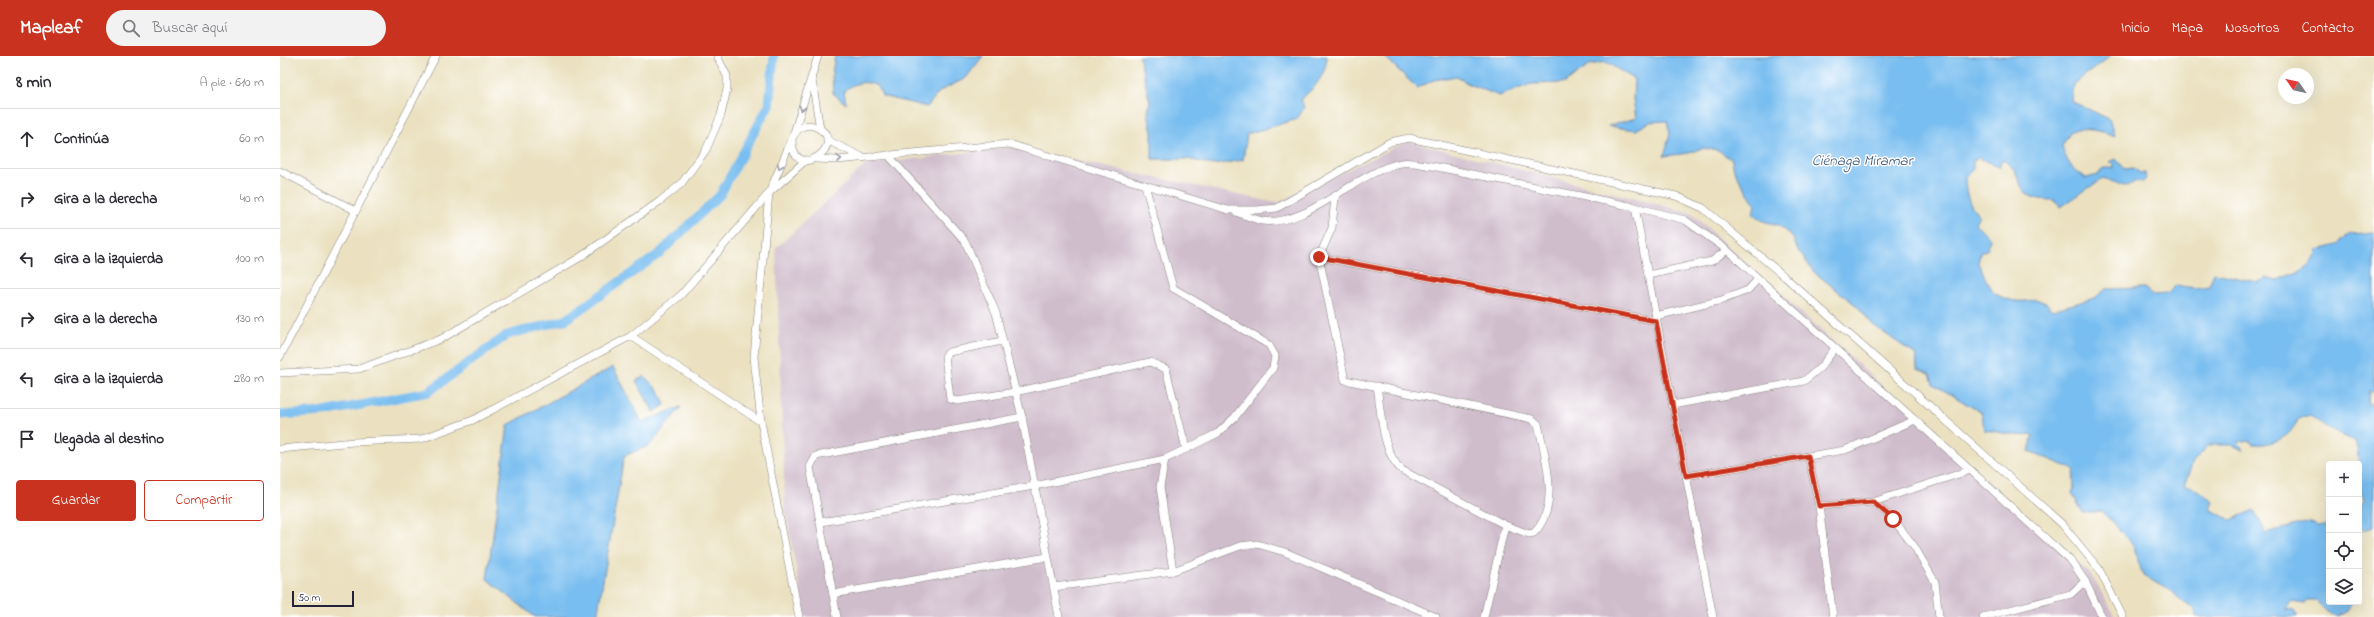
<!DOCTYPE html>
<html lang="es">
<head>
<meta charset="utf-8">
<style>
	body { margin:0; font-family:"Indie Flower",sans-serif; background:#f2f2f3; color:#2b2b33 }
	.controls { position:absolute; right:12px; bottom:12px; display:grid; overflow:hidden; border-radius:4px; box-shadow:0 4px 16px #0002 }
	.controls button { width:36px; height:36px; display:grid; place-items:center; padding:0; border:0; border-bottom:1px solid #e1e1e2; background:#fff; color:#2b2b33; font:20px sans-serif }
	.compass { position:absolute; left:1998px; top:12px; width:36px; height:36px; border-radius:50%; background:#fff; box-shadow:0 4px 16px #0002; rotate:304deg }
	.scale { position:absolute; left:12px; bottom:10px; width:62px; box-sizing:border-box; padding-left:4px; border:2px solid #22223b; border-top:0; font-size:11px; line-height:14px; white-space:nowrap; color:#22223b; -webkit-text-stroke:3px #fff; paint-order:stroke }
	.stop { position:absolute; width:12px; height:12px; margin:-9px; border:3px solid #c8321e; border-radius:50%; background:#fff }
	.stop.end { background:#c8321e; border-color:#fff; box-shadow:0 1px 4px #0008 }
	.list { margin:0; padding:0; list-style:none }
	h2 { display:flex; justify-content:space-between; align-items:center; height:52px; margin:0; padding:0 16px; font-size:17px }
	h2 small { font-size:13px; font-weight:400; color:#7c7c81 }
	.list li { display:grid; grid-template-columns:26px 1fr auto; gap:12px; align-items:center; box-sizing:border-box; height:60px; padding:0 16px; border-top:1px solid #e1e1e2 }
	.list b { display:block; font-size:15px; white-space:nowrap }
	.list em { font-size:13px; font-style:normal; color:#7c7c81 }
	.actions { display:flex; gap:8px; padding:12px 16px }
	.actions a { flex:1; padding:9px 0; border:1px solid #c8321e; border-radius:4px; text-align:center; font-size:14px; color:#c8321e }
	.actions .main { background:#c8321e; color:#fff }
	.icon { flex:none; width:22px; height:22px; fill:none; stroke:currentColor; stroke-width:2; stroke-linecap:round; stroke-linejoin:round }
	.map { position:relative; flex:none; width:2094px; height:561px; overflow:hidden }
	header { display:flex; align-items:center; gap:24px; box-sizing:border-box; height:56px; padding:0 20px; background:#c8321e; color:#fff }
	header strong { font-size:19px }
	nav { display:flex; gap:22px; margin-inline-start:auto; font-size:14px }
	.search { width:280px; height:36px; background:#f2f2f3; display:flex; align-items:center; gap:10px; box-sizing:border-box; padding:0 14px; border-radius:22px; color:#7c7c81; font-size:15px }
	main { display:flex }
	aside { flex:1; background:#fff }
	.map>svg:first-child { display:block }
	.industrial { fill:#d0bdcc }
	.water { fill:#79bef0; stroke:#4e7096 }
	.lines { fill:none; stroke-linecap:round; stroke-linejoin:round }
	.canal { stroke:#79bef0; stroke-width:9 }
	.street-casing { stroke:#86827e; stroke-width:8 }
	.street { stroke:#fff; stroke-width:7 }
	.oneway { stroke:#9c9ca7 }
	.route { stroke:#c8321e; stroke-width:5 }
	.labels { text-anchor:middle; stroke-width:3; stroke-linejoin:round; paint-order:stroke }
	.water-label { font-size:15px; font-style:italic; fill:#40597a; stroke:#fff }
</style>
</head>
<body>
<header>
<strong>Mapleaf</strong>
<div class="search"><svg class="icon" aria-label="search" viewBox="0 0 24 24"><circle cx="10" cy="10" r="6"/><path d="M15 15l6 6"/></svg>Buscar aquí</div>
<nav><a>Inicio</a><a>Mapa</a><a>Nosotros</a><a>Contacto</a></nav>
</header>
<main>
<aside>
<h2>8 min<small>A pie · 610 m</small></h2>
<ul class="list">
<li><svg class="icon" aria-label="ahead" viewBox="0 0 24 24"><path d="M12 20V5M6 11l6-6 6 6"/></svg><div><b>Continúa</b></div><em>60 m</em></li>
<li><svg class="icon" aria-label="right" viewBox="0 0 24 24"><path d="M7 20v-9h11M14 6l5 5-5 5"/></svg><div><b>Gira a la derecha</b></div><em>40 m</em></li>
<li><svg class="icon" aria-label="left" viewBox="0 0 24 24"><path d="M17 20v-9H6M10 6l-5 5 5 5"/></svg><div><b>Gira a la izquierda</b></div><em>100 m</em></li>
<li><svg class="icon" aria-label="right" viewBox="0 0 24 24"><path d="M7 20v-9h11M14 6l5 5-5 5"/></svg><div><b>Gira a la derecha</b></div><em>130 m</em></li>
<li><svg class="icon" aria-label="left" viewBox="0 0 24 24"><path d="M17 20v-9H6M10 6l-5 5 5 5"/></svg><div><b>Gira a la izquierda</b></div><em>280 m</em></li>
<li><svg class="icon" aria-label="arrive" viewBox="0 0 24 24"><path d="M6 21V4h12l-3 4 3 4H6"/></svg><div><b>Llegada al destino</b></div></li>
</ul>
<div class="actions"><a class="main">Guardar</a><a>Compartir</a></div>
</aside>
<div class="map">
<svg width="2094" height="561" viewBox="0 0 2094 561">
	<rect width="100%" height="100%" fill="#fff"/>
	<filter id="ink" filterUnits="userSpaceOnUse"><feTurbulence type="fractalNoise" baseFrequency=".025" numOctaves="2"/><feDisplacementMap in="SourceGraphic" scale="8" xChannelSelector="R" yChannelSelector="G"/><feConvolveMatrix kernelMatrix="1 2 1 2 8 2 1 2 1" color-interpolation-filters="sRGB"/></filter>
	<filter id="wash" filterUnits="userSpaceOnUse"><feTurbulence type="fractalNoise" baseFrequency=".012" numOctaves="4" result="noise"/><feDisplacementMap in="SourceGraphic" scale="16" xChannelSelector="R" yChannelSelector="G"/><feGaussianBlur stdDeviation="0.9" result="paint"/><feColorMatrix in="noise" values="0 0 0 0 0 0 0 0 0 0 0 0 0 0 0 0 0 1.4 0 .05"/><feComposite in="paint" operator="in"/></filter>
	<g filter="url(#wash)">
		<rect width="100%" height="100%" fill="#ebe1c0"/>
		<!-- industrial -->
		<polygon class="industrial" points="1128,85 1411,157 1811,519 1836,561 525,561 505,452 496,192 585,109 730,91 997,147"/>
		<!-- water -->
		<g class="water">
			<path d="M555 0H703L686 22 660 35 647 51 602 40 598 30C585 24 575 26 564 35L566 48 553 37 552 17Z"/>
			<path d="M859 0H1047C1046 20 1035 31 1021 43L1024 52 1017 63 967 78 963 104 933 109 908 103H872V76L868 57 870 46Z"/>
			<path d="M1104 0H1831L1793 28 1791 45 1829 63 1835 80C1820 74 1806 72 1791 75L1782 90C1786 105 1792 114 1806 122L1818 119 1823 112H1834V108L1830 106 1836 103 1845 113 1854 112 1860 117H1865L1867 122 1863 126 1856 125 1847 131 1823 122 1781 151 1774 144C1727 144 1750 118 1722 103L1719 111 1701 103 1699 100 1693 105V114L1685 122C1685 135 1689 150 1699 159L1695 167 1710 182 1708 193 1700 197 1698 208C1704 215 1704 222 1709 230 1718 245 1741 248 1756 243L1768 248 1772 254 1815 242 1826 233 1865 232 1871 239 1887 238 1896 229 1915 232 1929 230 1934 217 1978 226 1987 222 1997 225C2016 215 2030 217 2038 194L2057 189 2070 178 2094 176V336H2089L2088 347 2094 349V471L2082 474 2079 471V454L2084 444C2075 425 2082 405 2075 385L2046 372 2030 359 2018 363C2013 381 1991 390 1972 388L1970 384 1958 386 1963 394 1952 389H1929L1913 406 1904 429 1913 431 1933 445 1930 453 1950 464 1974 454 1986 477 2028 466 2039 470 2049 468V546H2072L2066 556 2057 560 2047 556 2036 545H2028L2025 548 2011 546 2006 553 2014 554 2018 561H1916L1915 553 1901 545 1892 535 1863 520 1853 489 1822 455 1803 457 1792 437 1795 433 1793 423 1795 414 1749 395 1753 379C1734 381 1723 376 1704 374L1702 357 1653 328 1650 318 1637 313 1636 299 1594 270 1577 250 1534 216 1517 193 1513 182 1499 169 1483 165 1473 158 1475 148 1454 115 1452 104 1438 94 1422 92 1409 97 1384 100 1390 78 1387 65 1370 66 1356 74 1328 70 1356 62 1353 43 1354 23 1326 6 1310 9 1285 27 1251 28 1219 40 1187 27 1177 20 1154 24 1137 32Z"/>
			<polygon points="333,311 362,366 401,351 370,389 344,400 317,561 255,561 207,523 228,369"/>
			<polygon points="364,320 379,335 385,349 374,356 356,325"/>
		</g>
		<g class="lines">
			<!-- canal -->
			<polyline class="canal" points="0,359 44,356 148,336 227,279 285,264 379,198 440,139 489,49 494,0"/>
		</g>
	</g>
	<g filter="url(#ink)">
		<g class="lines">
			<!-- street casing -->
			<g class="street-casing">
				<g id="street">
					<polyline points="532,24 540,73"/>
					<polyline points="547,84 580,100"/>
					<polyline points="608,99 685,185 716,257 742,361 779,561"/>
					<polyline points="536,103 557,104 729,88 948,154 977,154 997,152 1110,86 1129,82 1396,140 1423,152 1505,221 1782,468 1819,513 1843,561"/>
					<polyline points="0,115 76,155"/>
					<polyline points="865,129 893,232 989,289 995,300 993,312 955,361 938,377 906,393"/>
					<path d="M1055 141 1052 172 1039 201 1065 324 1252 363 1258 368C1265 400 1281 450 1254 477L1249 478 1225 469 1204 561"/>
					<polyline points="1355,151 1433,561"/>
					<path d="M956 156C964 159 974 163 982 165 1029 171 1075 116 1121 107 1130 105 1143 109 1152 110L1355 151 1405 164 1447 194 1792 506 1805 525 1822 561"/>
					<polyline points="1039,201 1377,265"/>
					<polyline points="1368,219 1432,205 1447,194"/>
					<polyline points="1376,260 1442,244 1468,234 1478,223"/>
					<polyline points="351,280 481,366"/>
					<polyline points="0,301 156,0"/>
					<polyline points="0,317 79,313 161,283 299,202 380,145 401,128 426,94 441,59 447,33 447,20 437,0"/>
					<path d="M1097 330C1101 355 1102 398 1122 414L1225 469"/>
					<polyline points="1392,349 1524,325 1541,311 1555,292"/>
					<polyline points="0,393 74,386 141,383 193,364 351,280 401,239 489,137 526,104"/>
					<polyline points="1528,400 1539,450 1553,561"/>
					<polyline points="885,403 880,431 893,515 960,490 977,488 1005,496 1156,561"/>
					<polyline points="1406,420 1565,394 1635,364"/>
					<polyline points="1593,446 1691,414"/>
					<polyline points="1539,450 1593,446 1613,463 1634,490 1655,526 1659,561"/>
					<polyline points="541,466 754,430 885,403 906,393 886,313 870,306 735,336 677,345 670,343 665,300 669,296 722,285"/>
					<polyline points="774,531 893,515"/>
					<polyline points="553,538 767,501"/>
					<path d="M519 561 481 366 474 301 489 137 512 83C516 73 525 66 536 71 572 87 512 130 512 83L538 0"/>
					<polyline points="557,561 530,411 536,400 742,361"/>
					<polyline points="1703,561 1791,538 1805,525"/>
				</g>
			</g>
			<!-- street -->
			<use href="#street" class="street"/>
		</g>
		<!-- one-way arrows -->
		<defs><path id="oneway-chevron" d="M-2-3.5L2.5 0L-2 3.5" fill="none" stroke-width="1.6" stroke-linecap="round" stroke-linejoin="round"/></defs>
		<g class="oneway">
			<use href="#oneway-chevron" transform="translate(522 52) rotate(108)"/>
			<use href="#oneway-chevron" transform="translate(559 103) rotate(-3)"/>
			<use href="#oneway-chevron" transform="translate(500 110) rotate(113)"/>
		</g>
	</g>
	<g class="lines" filter="url(#ink)">
		<!-- route -->
		<polyline class="route" points="1039,201 1376,265 1406,420 1528,400 1539,450 1593,446 1613,463"/>
	</g>
	<g class="labels">
		<!-- water labels -->
		<g class="water-label">
			<text x="1582" y="109">Ciénaga Miramar</text>
		</g>
	</g>
</svg>
<div class="controls">
<button>+</button>
<button>−</button>
<button><svg class="icon" aria-label="locate" viewBox="0 0 24 24"><circle cx="12" cy="12" r="6"/><path d="M12 2v4M12 18v4M2 12h4M18 12h4"/></svg></button>
<button><svg class="icon" aria-label="layers" viewBox="0 0 24 24"><path d="M12 4l9 5-9 5-9-5zM3 14l9 5 9-5"/></svg></button>
</div>
<svg class="compass" viewBox="-18 -18 36 36"><path d="M0-13l5 13h-10z" fill="#e53935"/><path d="M0 13l5-13h-10z" fill="#7c7c81"/></svg>
<div class="scale">50 m</div>
<div class="stop" style="left:1613px;top:463px"></div>
<div class="stop end" style="left:1039px;top:201px"></div>
</div>
</main>
</body>
</html>
